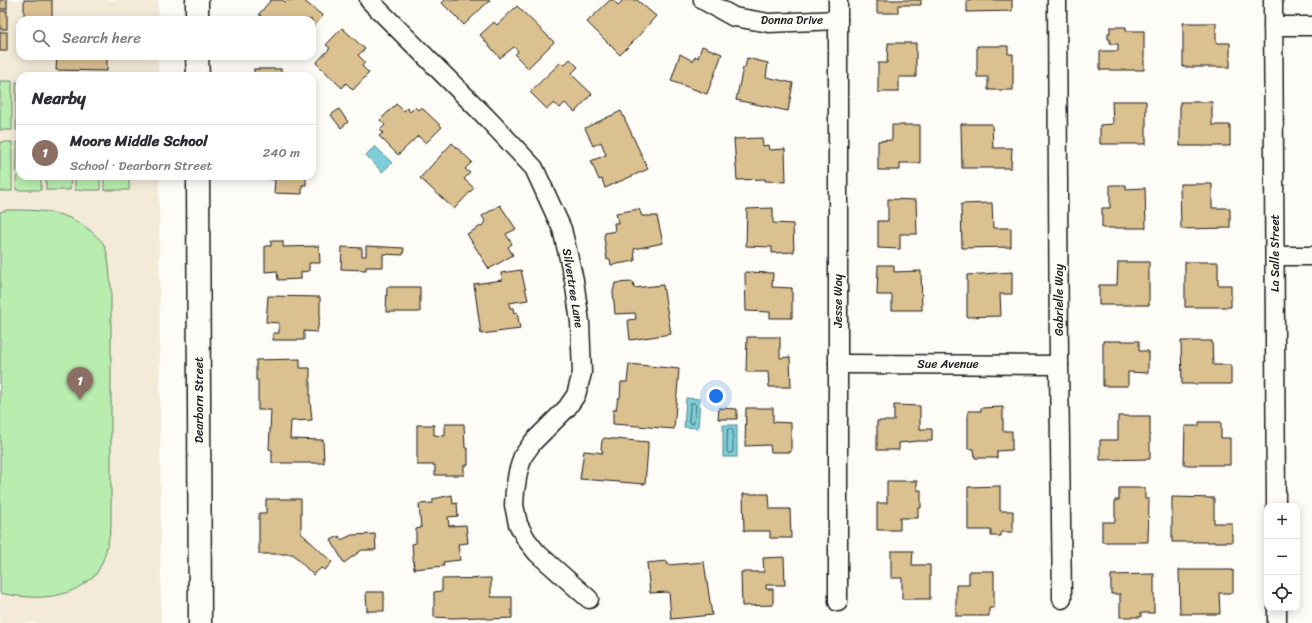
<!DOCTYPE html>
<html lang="en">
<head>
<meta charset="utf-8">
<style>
	body { margin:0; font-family:Sriracha,sans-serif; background:#f2f2f3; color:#2b2b33 }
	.controls { position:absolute; right:12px; bottom:12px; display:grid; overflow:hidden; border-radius:8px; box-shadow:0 2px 10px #0003 }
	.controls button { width:36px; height:36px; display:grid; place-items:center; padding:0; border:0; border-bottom:1px solid #e1e1e2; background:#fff; color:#2b2b33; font:20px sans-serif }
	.you { position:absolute; left:716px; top:396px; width:14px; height:14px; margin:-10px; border:3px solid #fff; border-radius:50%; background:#1a73e8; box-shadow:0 0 0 6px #1a73e833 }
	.badge { display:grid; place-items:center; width:26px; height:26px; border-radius:50%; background:#d1495b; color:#fff; font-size:13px; font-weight:700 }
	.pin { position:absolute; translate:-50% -33px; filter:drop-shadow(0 1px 2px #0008) }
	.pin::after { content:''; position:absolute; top:21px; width:14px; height:12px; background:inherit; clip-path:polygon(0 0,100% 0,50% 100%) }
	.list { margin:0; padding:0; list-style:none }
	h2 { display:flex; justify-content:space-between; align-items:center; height:52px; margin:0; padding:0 16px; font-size:17px }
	h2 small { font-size:13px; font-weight:400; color:#7c7c81 }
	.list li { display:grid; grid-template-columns:26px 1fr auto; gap:12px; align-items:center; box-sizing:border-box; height:56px; padding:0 16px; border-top:1px solid #e1e1e2 }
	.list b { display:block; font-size:15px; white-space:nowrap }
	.list p { margin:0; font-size:13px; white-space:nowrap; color:#7c7c81 }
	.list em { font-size:13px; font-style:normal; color:#7c7c81 }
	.icon { flex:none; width:22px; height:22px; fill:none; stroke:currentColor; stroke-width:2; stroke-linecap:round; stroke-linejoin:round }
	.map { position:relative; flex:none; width:1312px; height:623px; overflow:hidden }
	.search { position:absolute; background:#fff; box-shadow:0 2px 10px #0003; left:16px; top:16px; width:300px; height:44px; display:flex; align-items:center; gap:10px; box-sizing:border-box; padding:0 14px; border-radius:12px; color:#7c7c81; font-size:15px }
	.panel { position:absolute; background:#fff; box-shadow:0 2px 10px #0003; left:16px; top:72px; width:300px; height:108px; border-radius:12px }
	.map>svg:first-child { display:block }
	.built { fill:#f3ead8 }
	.green { fill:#b8edaf; stroke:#6a8466 }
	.water { fill:#7eceda; stroke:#57878e }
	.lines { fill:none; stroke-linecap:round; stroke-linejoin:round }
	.shore { stroke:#436368; stroke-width:1 }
	.building { fill:#dbc090; stroke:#1c1c1c }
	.minor-casing { stroke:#1c1c1c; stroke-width:21 }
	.tertiary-casing { stroke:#1c1c1c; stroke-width:25 }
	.minor { stroke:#fdfcf7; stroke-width:18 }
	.tertiary { stroke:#fdfcf7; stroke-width:22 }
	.labels { text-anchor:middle; stroke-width:3; stroke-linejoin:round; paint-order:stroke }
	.street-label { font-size:12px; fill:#1c1c1c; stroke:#fdfcf7 }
</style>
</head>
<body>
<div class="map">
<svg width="1312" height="623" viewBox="0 0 1312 623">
	<rect width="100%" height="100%" fill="#fdfcf7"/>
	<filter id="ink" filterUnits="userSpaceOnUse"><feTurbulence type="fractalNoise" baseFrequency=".025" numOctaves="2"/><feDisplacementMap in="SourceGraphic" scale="8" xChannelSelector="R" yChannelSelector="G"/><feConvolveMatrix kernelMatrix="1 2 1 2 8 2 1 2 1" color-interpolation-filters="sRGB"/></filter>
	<g filter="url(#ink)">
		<!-- built -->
		<polygon class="built" points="0,0 158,0 158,20 20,20 20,56 158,56 158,76 20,76 20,176 159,176 161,623 0,623"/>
		<!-- green -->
		<g class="green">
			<rect x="0" y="81" width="12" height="49"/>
			<rect x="16" y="82" width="4" height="48"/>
			<rect x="0" y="142" width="12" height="49"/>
			<polygon points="17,142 20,142 20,176 41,176 41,190 16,190"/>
			<polygon points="46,176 71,176 70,190 46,190"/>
			<rect x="75" y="176" width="25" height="14"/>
			<rect x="104" y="176" width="25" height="14"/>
			<path d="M8 210C39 210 67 210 92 232 95 235 100 239 103 243 110 255 109 274 111 288V527C108 543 105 561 96 574 93 577 89 580 86 582 63 601 28 599 0 593V212Z"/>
		</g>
		<!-- water -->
		<g class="water">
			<polygon points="375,146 392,163 382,172 366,155"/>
			<polygon points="686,398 700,399 698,428 684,427"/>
			<rect x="723" y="425" width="14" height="32"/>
		</g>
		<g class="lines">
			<!-- shore -->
			<g class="shore">
				<polygon points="691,403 694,403 696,405 694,422 693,424 689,422"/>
				<polygon points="728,429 732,429 733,431 733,451 731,453 728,453 727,451"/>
			</g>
		</g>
		<!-- building -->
		<g class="building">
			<rect x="0" y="0" width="7" height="9"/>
			<rect x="24" y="0" width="28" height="20"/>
			<polygon points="271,0 283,0 285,2 287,0 303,0 323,16 312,28 312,20 264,20 259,14"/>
			<polygon points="445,0 490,0 464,25 442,3"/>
			<polygon points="610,0 613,0 618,5 623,0 637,0 656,16 635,40 620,55 587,22"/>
			<polygon points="877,0 921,0 921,5 898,5 898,13 877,13"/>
			<polygon points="967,0 1012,0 1012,11 967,12"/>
			<polygon points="517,6 554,42 528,68 515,55 518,51 514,47 500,58 480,35 494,22 497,25"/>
			<rect x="0" y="11" width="7" height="18"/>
			<polygon points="1183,23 1216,23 1216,43 1230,43 1230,67 1183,67"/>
			<polygon points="1110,27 1126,27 1126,31 1144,31 1144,70 1100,70 1100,51 1118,51 1118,44 1110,44 1110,39 1108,39 1108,33 1110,33"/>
			<polygon points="342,28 365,49 358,55 365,62 362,66 369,73 353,90 346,83 342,88 316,63 330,48 326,45"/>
			<rect x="0" y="32" width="7" height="19"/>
			<polygon points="888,43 916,43 916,77 899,77 899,92 878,92 878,63 887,63"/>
			<polygon points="702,46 722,54 707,94 671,81 680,54 693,61 695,56 698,58"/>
			<polygon points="977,46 1008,46 1008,54 1013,54 1013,90 988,90 988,77 977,77"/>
			<polygon points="57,56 107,56 107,71 56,70"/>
			<polygon points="747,58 768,63 766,77 793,83 788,111 736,100 743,68 745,68"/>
			<polygon points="570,59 578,67 571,74 592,94 575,112 565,103 560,108 554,103 547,109 530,92 561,62 564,65"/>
			<rect x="254" y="69" width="27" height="7"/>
			<polygon points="1112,101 1146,101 1146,144 1100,144 1100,125 1113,124"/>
			<polygon points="1180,102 1212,102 1212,125 1230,125 1230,146 1180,146"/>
			<polygon points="396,104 404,111 407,108 410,112 415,107 418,110 421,107 442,127 426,143 418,136 398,155 379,136 383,133 380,130 385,125 380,120"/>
			<polygon points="339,109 348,122 341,128 331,115"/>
			<polygon points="621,111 648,169 605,188 602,179 599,180 591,161 606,155 601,142 593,146 585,128"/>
			<polygon points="961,124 992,124 993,148 1012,148 1011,168 962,168"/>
			<polygon points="892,125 920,125 920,163 900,163 900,170 878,170 878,141 892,140"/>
			<polygon points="762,138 763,146 768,145 769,150 785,149 786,182 765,181 765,179 737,180 734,139"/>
			<polygon points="452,143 472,162 465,169 470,173 464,179 474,188 454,209 420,178"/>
			<polygon points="263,176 306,176 306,185 302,185 302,194 274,193 275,180 263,178"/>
			<polygon points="1180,184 1212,184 1212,208 1230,208 1230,228 1181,229"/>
			<polygon points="1110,185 1126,185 1126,189 1145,188 1146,228 1102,228 1102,208 1110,208"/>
			<polygon points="888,199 916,200 917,234 900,234 900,249 878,248 878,221 888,221"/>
			<polygon points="992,203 993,228 1011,228 1011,247 962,248 961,204"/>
			<polygon points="500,205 516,229 506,234 512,244 508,247 513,255 489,269 467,234 483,225 485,221 482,216"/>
			<polygon points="773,208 773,223 793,224 794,252 772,253 772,247 746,246 747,209"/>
			<polygon points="639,209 642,216 657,216 663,243 634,249 635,261 611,265 610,259 607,260 604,237 605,233 615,231 614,223 618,223 616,213"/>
			<polygon points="271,241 283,241 283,247 319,246 320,263 309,263 309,271 301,272 301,279 278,280 277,271 265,272 265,246 271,246"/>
			<polygon points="366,246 404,248 403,255 383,254 383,267 366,267 366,270 341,269 342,247 362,248 362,256 366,256"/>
			<polygon points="1118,262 1149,262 1149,305 1099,305 1099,285 1117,285"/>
			<polygon points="1185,262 1218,262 1218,285 1231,285 1231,307 1185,307"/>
			<polygon points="878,265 894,265 894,272 921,271 922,310 892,310 892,295 877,295"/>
			<polygon points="521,270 528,300 509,303 510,308 513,308 514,313 517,312 520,329 481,334 474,284 502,280 501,273"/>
			<polygon points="745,272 773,273 772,287 792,288 792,318 770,318 770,312 746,311"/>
			<polygon points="1012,272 1012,294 1000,294 1001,316 967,317 967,275"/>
			<polygon points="633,282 634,288 663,285 671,334 630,340 628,320 636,319 635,313 615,314 613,292 615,283"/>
			<polygon points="387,287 420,287 420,312 386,312"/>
			<polygon points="268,296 320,297 320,315 317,332 304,331 304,340 273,340 273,333 279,333 279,323 266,322"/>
			<polygon points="747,337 780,337 780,358 790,357 791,387 769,387 768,372 746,372"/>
			<polygon points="1103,341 1139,341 1139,351 1148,351 1148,373 1128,372 1128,386 1103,386"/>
			<polygon points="1181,341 1212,341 1213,365 1231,365 1231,384 1182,384"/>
			<polygon points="300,359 300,368 310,368 310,400 312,420 291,421 290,439 323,440 324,463 272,463 272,450 269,449 271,410 258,410 258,380 256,380 256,360"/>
			<polygon points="629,364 679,369 674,429 613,424 613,410 616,410 618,398 620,398 621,382 627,382"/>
			<polygon points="894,405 920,406 920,429 932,429 932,441 918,441 899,443 899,450 877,450 877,421 894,421"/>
			<polygon points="1003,407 1003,431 1012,431 1012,450 997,451 997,458 975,458 974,449 968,449 968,411 981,411 981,408"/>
			<polygon points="719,408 737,409 737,419 718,419"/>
			<polygon points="746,408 773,408 773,422 791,423 791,452 771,452 770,445 745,446"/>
			<polygon points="1118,416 1150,416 1150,459 1100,460 1100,440 1118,440"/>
			<polygon points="1199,422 1221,422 1221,438 1230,438 1230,465 1184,465 1185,426 1199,426"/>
			<polygon points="445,424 464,424 465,448 468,448 468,465 464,465 464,475 435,475 435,465 417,465 417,425 434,425 434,435 445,436"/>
			<polygon points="604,438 648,442 648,448 645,484 580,479 584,451 603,453 601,448 602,441"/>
			<polygon points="887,481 917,481 917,490 921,490 921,508 918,508 918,518 900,518 900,530 877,530 877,503 887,503"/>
			<polygon points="1000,486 1000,511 1013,511 1013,532 1001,532 1001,536 991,536 991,530 968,530 968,487"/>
			<polygon points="1119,488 1145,488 1145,499 1149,499 1148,542 1102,542 1102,522 1115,522 1115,500 1119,500"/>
			<polygon points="743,494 769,494 770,509 790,509 791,538 770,538 770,531 744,531"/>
			<polygon points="452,495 453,504 457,503 458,516 448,517 449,526 466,525 468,543 458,544 460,560 443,562 444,566 414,569 412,544 416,543 416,529 421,528 419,504 433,503 433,499"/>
			<polygon points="1172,497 1214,498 1214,523 1232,523 1232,542 1172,542"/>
			<polygon points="266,499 301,499 301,533 332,562 325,570 321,568 313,575 293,554 259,554 259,513 266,513"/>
			<polygon points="375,534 376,550 362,550 344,563 331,540 339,536 341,540 352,535"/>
			<polygon points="891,551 913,551 912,565 930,565 930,599 902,599 902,578 891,578"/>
			<polygon points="784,557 785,585 766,585 766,589 773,589 773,605 742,606 741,572 764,572 763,558"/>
			<polygon points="667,561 668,565 704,562 712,615 671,619 669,592 650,593 647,563"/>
			<polygon points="1179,570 1233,570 1233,593 1219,593 1220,614 1180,614"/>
			<polygon points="969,571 994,571 994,608 989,608 989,616 956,616 956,585 969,585"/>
			<polygon points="1154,574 1154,613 1141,613 1141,617 1120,617 1120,594 1111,594 1111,575"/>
			<polygon points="491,578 491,597 512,597 512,618 488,619 481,617 452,618 434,617 434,592 442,591 442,579"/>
			<polygon points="366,592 384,592 384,611 367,611"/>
		</g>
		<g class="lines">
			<!-- minor casing -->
			<g class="minor-casing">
				<g id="minor">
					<polyline points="369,0 485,116 534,168 562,229 574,280 580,322 582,373 576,395 567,408 533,442 523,456 518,472 515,491 514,505 518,524 526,539 537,553 589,599"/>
					<polyline points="703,0 734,17 769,23 838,20"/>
					<polyline points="838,0 838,602"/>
					<polyline points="1057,0 1059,365 1062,599"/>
					<polyline points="1273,0 1276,506"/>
					<polyline points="1273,26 1312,26"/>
					<polyline points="1275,256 1312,256"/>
					<polyline points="838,364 1059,365"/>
					<polyline points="1277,608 1277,623"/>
				</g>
			</g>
			<!-- tertiary casing -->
			<g class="tertiary-casing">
				<g id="tertiary">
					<polyline points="197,0 197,20"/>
					<polyline points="197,56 198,76"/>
					<polyline points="198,176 200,623"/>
				</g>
			</g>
			<!-- minor -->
			<use href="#minor" class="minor"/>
			<!-- tertiary -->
			<use href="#tertiary" class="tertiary"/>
		</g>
	</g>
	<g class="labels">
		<!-- street labels -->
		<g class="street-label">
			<text x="792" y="24">Donna Drive</text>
			<text transform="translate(1275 253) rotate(-90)" y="4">La Salle Street</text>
			<text transform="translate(573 288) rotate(81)" y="4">Silvertree Lane</text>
			<text transform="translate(1059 300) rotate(-90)" y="4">Gabrielle Way</text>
			<text transform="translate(838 301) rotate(-90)" y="4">Jesse Way</text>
			<text x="948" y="368">Sue Avenue</text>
			<text transform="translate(199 400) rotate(-90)" y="4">Dearborn Street</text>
		</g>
	</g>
</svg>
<div class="controls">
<button>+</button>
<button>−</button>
<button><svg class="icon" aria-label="locate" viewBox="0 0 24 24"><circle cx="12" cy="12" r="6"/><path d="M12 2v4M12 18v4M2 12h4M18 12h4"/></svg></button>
</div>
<div class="you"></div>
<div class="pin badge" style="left:80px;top:400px;background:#8d6e63">1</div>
<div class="search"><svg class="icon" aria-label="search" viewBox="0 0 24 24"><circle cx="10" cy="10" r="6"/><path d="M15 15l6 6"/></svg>Search here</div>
<section class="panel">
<h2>Nearby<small></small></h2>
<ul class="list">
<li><span class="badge" style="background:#8d6e63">1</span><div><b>Moore Middle School</b><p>School · Dearborn Street</p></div><em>240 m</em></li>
</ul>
</section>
</div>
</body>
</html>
